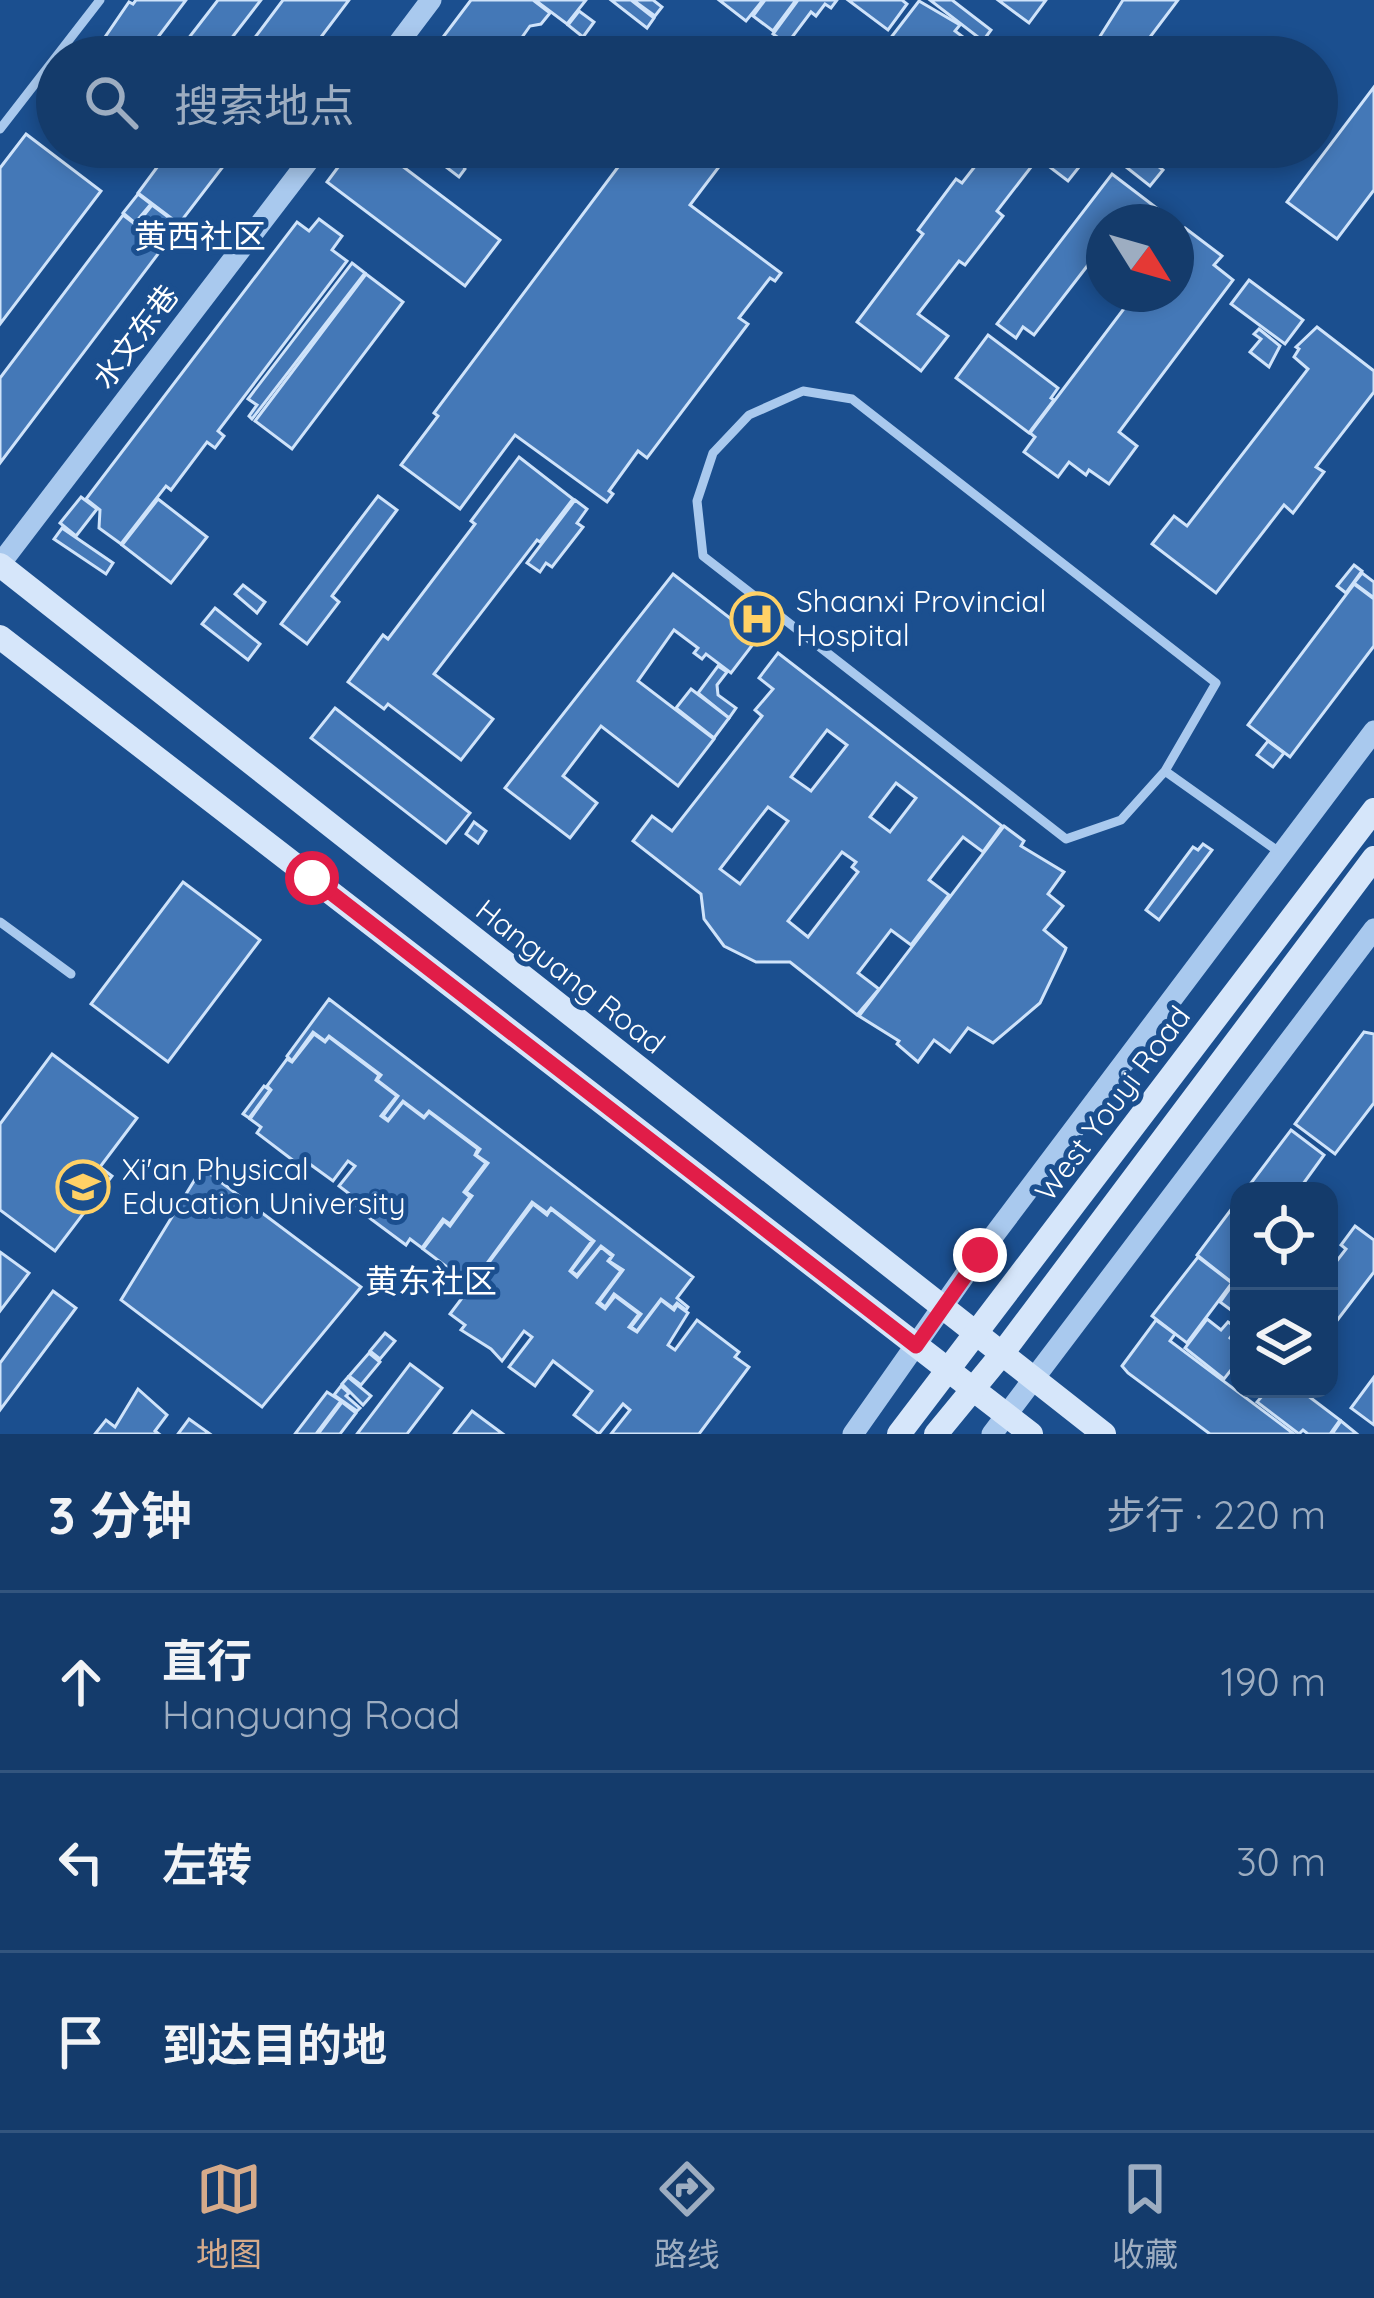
<!DOCTYPE html>
<html lang="zh">
<head>
<meta charset="utf-8">
<style>
	body { margin:0; font-family:Quicksand,"Noto Sans SC",sans-serif; background:#214673; color:#f1f3f6 }
	.controls { position:absolute; right:36px; bottom:36px; display:grid; overflow:hidden; border-radius:24px; box-shadow:0 6px 18px #0003 }
	.controls button { width:108px; height:108px; display:grid; place-items:center; padding:0; border:0; border-bottom:3px solid #33557e; background:#143b6b; color:#f1f3f6; font:60px sans-serif }
	.compass { position:absolute; left:1086px; top:204px; width:108px; height:108px; border-radius:50%; background:#143b6b; box-shadow:0 6px 18px #0003; rotate:127deg }
	.stop { position:absolute; width:36px; height:36px; margin:-27px; border:9px solid #e11d48; border-radius:50%; background:#fff }
	.stop.end { background:#e11d48; border-color:#fff; box-shadow:0 3px 12px #0008 }
	.list { margin:0; padding:0; list-style:none }
	h2 { display:flex; justify-content:space-between; align-items:center; height:156px; margin:0; padding:0 48px; font-size:51px }
	h2 small { font-size:39px; font-weight:400; color:#9dadc1 }
	.list li { display:grid; grid-template-columns:78px 1fr auto; gap:36px; align-items:center; box-sizing:border-box; height:180px; padding:0 48px; border-top:3px solid #33557e }
	.list b { display:block; font-size:45px; white-space:nowrap }
	.list p { margin:0; font-size:39px; white-space:nowrap; color:#9dadc1 }
	.list em { font-size:39px; font-style:normal; color:#9dadc1 }
	.icon { flex:none; width:66px; height:66px; fill:none; stroke:currentColor; stroke-width:2; stroke-linecap:round; stroke-linejoin:round }
	.map { position:relative; flex:none; width:1374px; height:1434px; overflow:hidden }
	.search { position:absolute; background:#143b6b; box-shadow:0 6px 18px #0003; left:36px; right:36px; top:36px; height:132px; display:flex; align-items:center; gap:30px; box-sizing:border-box; padding:0 42px; border-radius:66px; color:#9dadc1; font-size:45px }
	.sheet { height:696px; background:#143b6b }
	nav { display:flex; justify-content:space-around; align-items:center; box-sizing:border-box; height:168px; border-top:3px solid #33557e; background:#143b6b; font-size:33px; color:#9dadc1 }
	nav a { display:grid; justify-items:center; gap:6px }
	nav .on { color:#d6ab8b }
	.map>svg:first-child { display:block }
	.building { fill:#4478b7; stroke:#cfe3fa; stroke-width:3; fill-rule:evenodd }
	.lines { fill:none; stroke-linecap:round; stroke-linejoin:round }
	.service { stroke:#a9c9ee; stroke-width:9 }
	.tertiary { stroke:#a9c9ee; stroke-width:21 }
	.secondary { stroke:#d6e6fa; stroke-width:24 }
	.route { stroke:#e11d48; stroke-width:15 }
	.labels { text-anchor:middle; stroke-width:10; stroke-linejoin:round; paint-order:stroke }
	.street-label { font-size:30px; fill:#fff; stroke:#1b4f8f }
	.poi-label { font-size:30px; fill:#fff; stroke:#1b4f8f; text-anchor:start }
	.neighbourhood-label { font-size:33px; fill:#fff; stroke:#1b4f8f }
</style>
</head>
<body>
<div class="map">
<svg width="1374" height="1434" viewBox="0 0 1374 1434">
	<rect width="100%" height="100%" fill="#1b4f8f"/>
	<!-- building -->
	<g class="building">
		<polygon points="136,0 186,0 143,57 85,57 88,53 92,56 129,2 133,4"/>
		<polygon points="218,0 261,0 217,57 174,57"/>
		<polygon points="283,0 349,0 306,57 251,57 244,52"/>
		<polygon points="471,0 533,0 550,13 541,24 530,26 508,57 428,57"/>
		<polygon points="535,0 586,0 567,24"/>
		<polygon points="611,0 631,0 654,18 647,28"/>
		<polygon points="633,0 653,0 662,7 655,16"/>
		<polygon points="719,0 763,0 746,21"/>
		<polygon points="765,0 796,0 773,31 753,16"/>
		<polygon points="798,0 837,0 831,8 825,4 816,16 811,12 787,44 773,34"/>
		<polygon points="848,0 902,0 907,4 888,30"/>
		<polygon points="930,0 952,0 991,30 977,49 972,45 978,37"/>
		<polygon points="998,0 1046,0 1029,23"/>
		<polygon points="1123,0 1178,0 1135,57 1087,57"/>
		<polygon points="919,1 960,25 955,31 971,43 961,57 876,57"/>
		<polygon points="579,11 594,22 583,37 568,25"/>
		<polygon points="1374,87 1374,190 1337,239 1287,202"/>
		<polygon points="26,134 101,191 0,324 0,168"/>
		<polygon points="172,147 238,147 179,224 138,193"/>
		<polygon points="353,147 377,147 500,240 465,286 327,182"/>
		<polygon points="420,147 451,147 465,169 459,177"/>
		<polygon points="633,147 734,147 690,205 781,273 775,281 770,278 739,318 748,324 647,458 638,451 609,491 613,494 607,502 515,435 460,509 401,465 438,416 434,413"/>
		<polygon points="990,147 1095,147 1068,181 1038,158 997,211 1003,216 965,265 959,261 918,314 948,336 921,371 857,322 923,234 918,230 956,179 962,183"/>
		<polygon points="1134,147 1163,170 1150,186 1121,163"/>
		<polygon points="1112,174 1175,222 1104,222 1104,278 1088,265 1034,335 1023,327 1016,338 997,324"/>
		<polygon points="138,194 151,204 135,223 123,213"/>
		<polygon points="152,205 179,225 164,244 137,224"/>
		<polygon points="123,215 164,246 0,463 0,378"/>
		<polygon points="319,219 342,236 332,250 347,261 218,431 224,436 215,448 207,442 171,490 166,486 121,544 99,528 100,510 86,499 297,222 309,231"/>
		<polygon points="1185,228 1222,256 1214,265 1233,280 1119,432 1137,446 1109,484 1089,470 1086,475 1069,462 1058,477 1024,452 1035,437 1030,433 1135,294 1176,294 1176,240"/>
		<polygon points="352,263 365,273 252,419 249,416 257,405 248,399"/>
		<polygon points="366,274 403,302 292,449 255,421"/>
		<polygon points="1249,280 1303,320 1285,344 1231,304"/>
		<polygon points="1317,327 1374,371 1374,392 1316,467 1324,472 1293,513 1284,505 1216,593 1152,544 1174,516 1187,526 1308,369 1294,357 1299,349 1296,347"/>
		<polygon points="1259,329 1280,346 1269,367 1250,352 1261,339 1254,334"/>
		<polygon points="988,335 1058,388 1051,398 1054,400 1029,433 956,378"/>
		<polygon points="519,457 573,499 540,542 537,540 434,674 493,719 461,760 388,704 384,709 348,682 383,635 388,639 475,524 471,521"/>
		<polygon points="378,496 397,510 332,596 339,602 307,644 281,624"/>
		<polygon points="81,497 97,509 76,536 60,523"/>
		<polygon points="158,499 207,537 171,583 122,545"/>
		<polygon points="575,500 587,509 577,523 583,527 552,567 546,563 540,572 527,563"/>
		<polygon points="62,528 113,563 106,574 54,539"/>
		<polygon points="1354,565 1362,571 1346,593 1337,586"/>
		<polygon points="1362,573 1374,582 1374,598 1354,583"/>
		<polygon points="673,574 757,639 731,673 706,654 702,659 694,653 698,648 674,630 638,681 714,739 678,786 601,726 563,776 597,803 570,838 505,788"/>
		<polygon points="1354,584 1374,599 1374,646 1290,757 1248,725"/>
		<polygon points="243,585 265,602 257,613 235,594"/>
		<polygon points="215,608 260,644 248,660 202,624"/>
		<path d="M778 653 1002 826 983 852 963 837 943 862 929 880 949 895 911 945 891 930 858 973 879 989 857 1015 790 962H756L724 946 704 919 701 894 633 841 652 816 672 831 762 716 755 710 773 689 759 678ZM827 730 847 745 811 791 791 777ZM896 783 916 798 890 832 870 817ZM768 807 788 821 740 884 720 869ZM842 852 856 862 852 867 858 872 808 937 788 921Z"/>
		<polygon points="718,666 727,672 717,685 718,695 736,708 729,718 698,693"/>
		<polygon points="691,689 729,718 714,738 676,708"/>
		<polygon points="335,708 470,813 446,843 311,738"/>
		<polygon points="1268,741 1284,753 1273,767 1257,755"/>
		<polygon points="474,822 486,831 478,843 466,834"/>
		<polygon points="1004,826 1024,841 1021,846 1064,872 1048,894 1063,906 1044,930 1066,948 1065,951 1040,1003 993,1043 968,1028 950,1052 934,1040 918,1062 897,1044 899,1041 859,1016"/>
		<polygon points="1203,844 1212,850 1159,920 1146,910 1193,847 1198,850"/>
		<polygon points="183,882 260,940 168,1062 91,1004"/>
		<polygon points="329,999 693,1277 677,1298 688,1307 686,1310 677,1303 673,1308 661,1299 637,1331 631,1327 641,1314 614,1294 605,1307 599,1302 623,1270 609,1261 613,1255 601,1246 577,1275 571,1271 594,1241 551,1208 547,1213 532,1202 471,1285 423,1249 444,1221 450,1226 472,1196 466,1192 488,1163 476,1155 480,1149 429,1111 424,1117 403,1101 388,1120 383,1116 398,1096 377,1080 381,1075 329,1036 325,1041 313,1032 292,1061 287,1056"/>
		<polygon points="1364,1032 1374,1034 1374,1103 1335,1154 1295,1124"/>
		<polygon points="314,1034 325,1042 329,1037 379,1075 376,1080 397,1096 381,1116 388,1121 403,1102 424,1118 429,1112 478,1149 475,1155 486,1163 464,1192 470,1197 450,1224 443,1219 422,1248 410,1239 406,1245 356,1208 360,1202 339,1186 355,1166 348,1161 333,1181 311,1165 307,1171 257,1133 261,1127 250,1119 271,1090 267,1086 287,1059 292,1062"/>
		<polygon points="52,1054 137,1118 100,1167 112,1176 55,1251 0,1210 0,1124"/>
		<polygon points="264,1086 270,1090 249,1118 243,1114"/>
		<polygon points="1291,1130 1324,1155 1298,1191 1245,1191"/>
		<polygon points="202,1168 361,1287 262,1407 121,1300"/>
		<polygon points="1239,1199 1239,1269 1230,1281 1197,1255"/>
		<polygon points="533,1204 547,1215 551,1209 592,1241 570,1271 577,1277 601,1247 612,1256 608,1261 621,1271 597,1303 605,1309 615,1296 639,1314 629,1327 637,1332 661,1300 674,1310 677,1305 688,1313 668,1345 675,1350 697,1320 739,1352 735,1357 749,1367 699,1434 611,1434 630,1410 623,1404 599,1434 574,1415 592,1391 553,1361 535,1386 509,1367 532,1337 524,1331 502,1361 491,1349 461,1330 465,1325 450,1314"/>
		<polygon points="1355,1226 1374,1240 1374,1272 1329,1331 1329,1271 1346,1249 1341,1245"/>
		<polygon points="0,1252 29,1273 0,1311"/>
		<polygon points="1198,1257 1232,1283 1187,1343 1152,1316"/>
		<polygon points="1233,1284 1239,1288 1239,1316 1220,1302"/>
		<polygon points="53,1291 76,1308 0,1410 0,1363"/>
		<polygon points="1207,1319 1221,1330 1228,1322 1237,1328 1230,1338 1239,1345 1239,1360 1224,1379 1185,1348"/>
		<polygon points="1156,1320 1175,1334 1170,1341 1294,1434 1210,1434 1128,1373 1122,1366"/>
		<polygon points="385,1333 395,1341 380,1359 370,1351"/>
		<polygon points="369,1353 380,1362 361,1385 349,1376"/>
		<polygon points="410,1364 442,1388 407,1434 357,1434"/>
		<polygon points="348,1377 371,1396 363,1405 342,1384"/>
		<polygon points="1374,1377 1374,1425 1351,1408"/>
		<polygon points="341,1386 349,1393 346,1396 360,1408 357,1411 334,1395"/>
		<polygon points="138,1389 167,1415 155,1431 159,1434 95,1434 106,1420 115,1427"/>
		<polygon points="1258,1389 1299,1389 1340,1420 1330,1434 1308,1434 1303,1430 1299,1434 1257,1402 1264,1394"/>
		<polygon points="327,1392 341,1401 316,1434 295,1434"/>
		<polygon points="342,1402 356,1413 340,1434 318,1434"/>
		<polygon points="472,1411 503,1434 454,1434"/>
		<polygon points="189,1419 210,1434 178,1434"/>
		<polygon points="1341,1421 1357,1434 1332,1434"/>
	</g>
	<g class="lines">
		<!-- service -->
		<g class="service">
			<polyline points="0,129 100,0"/>
			<polyline points="1165,771 1121,820 1066,839 703,556 697,501 713,453 749,415 803,391 852,399 1216,683 1165,771 1282,854"/>
			<polyline points="0,922 71,974"/>
		</g>
		<!-- tertiary -->
		<g class="tertiary">
			<polyline points="388,57 431,0"/>
			<polyline points="0,564 319,147"/>
			<polyline points="853,1434 979,1255 1374,731"/>
			<polyline points="992,1434 1374,929"/>
		</g>
		<!-- secondary -->
		<g class="secondary">
			<polyline points="0,565 1104,1434"/>
			<polyline points="0,637 1031,1434"/>
			<polyline points="899,1434 1374,810"/>
			<polyline points="936,1434 1001,1355 1374,858"/>
		</g>
	</g>
	<g class="lines">
		<!-- route -->
		<polyline class="route" points="312,878 916,1346 980,1255"/>
	</g>
	<!-- icons -->
	<defs>
		<g id="hospital-ring" transform="scale(2.7)"><circle r="9.5" fill="#1b4f8f" stroke="#ffd166" stroke-width="1.5"/><path d="M-5-5h3v3.5h4V-5h3V5h-3V1.5h-4V5h-3Z" fill="#ffd166"/></g>
		<g id="university-ring" transform="scale(2.7)"><circle r="9.5" fill="#1b4f8f" stroke="#ffd166" stroke-width="1.5"/><path d="M0-5L7-2L0 1L-7-2ZM-4 1L0 2.5L4 1V4Q0 6-4 4Z" fill="#ffd166"/></g>
	</defs>
	<g fill-rule="evenodd">
		<use href="#hospital-ring" x="757" y="619"/>
		<use href="#university-ring" x="83" y="1187"/>
	</g>
	<g class="labels">
		<!-- street labels -->
		<g class="street-label">
			<text transform="translate(136 337) rotate(-53)" y="10">水文东巷</text>
			<text transform="translate(570 977) rotate(38)" y="10">Hanguang Road</text>
			<text transform="translate(1113 1104) rotate(-53)" y="10">West Youyi Road</text>
		</g>
		<!-- poi labels -->
		<g class="poi-label">
			<text x="796" y="612">Shaanxi Provincial<tspan x="796" dy="34">Hospital</tspan></text>
			<text x="122" y="1180">Xi'an Physical<tspan x="122" dy="34">Education University</tspan></text>
		</g>
		<!-- neighbourhood labels -->
		<g class="neighbourhood-label">
			<text x="200" y="248">黄西社区</text>
			<text x="431" y="1293">黄东社区</text>
		</g>
	</g>
</svg>
<div class="controls">
<button><svg class="icon" aria-label="locate" viewBox="0 0 24 24"><circle cx="12" cy="12" r="6"/><path d="M12 2v4M12 18v4M2 12h4M18 12h4"/></svg></button>
<button><svg class="icon" aria-label="layers" viewBox="0 0 24 24"><path d="M12 4l9 5-9 5-9-5zM3 14l9 5 9-5"/></svg></button>
</div>
<svg class="compass" viewBox="-18 -18 36 36"><path d="M0-13l5 13h-10z" fill="#e53935"/><path d="M0 13l5-13h-10z" fill="#9dadc1"/></svg>
<div class="stop" style="left:312px;top:878px"></div>
<div class="stop end" style="left:980px;top:1255px"></div>
<div class="search"><svg class="icon" aria-label="search" viewBox="0 0 24 24"><circle cx="10" cy="10" r="6"/><path d="M15 15l6 6"/></svg>搜索地点</div>
</div>
<section class="sheet">
<h2>3 分钟<small>步行 · 220 m</small></h2>
<ul class="list">
<li><svg class="icon" aria-label="ahead" viewBox="0 0 24 24"><path d="M12 20V5M6 11l6-6 6 6"/></svg><div><b>直行</b><p>Hanguang Road</p></div><em>190 m</em></li>
<li><svg class="icon" aria-label="left" viewBox="0 0 24 24"><path d="M17 20v-9H6M10 6l-5 5 5 5"/></svg><div><b>左转</b></div><em>30 m</em></li>
<li><svg class="icon" aria-label="arrive" viewBox="0 0 24 24"><path d="M6 21V4h12l-3 4 3 4H6"/></svg><div><b>到达目的地</b></div></li>
</ul>
</section>
<nav>
<a class="on"><svg class="icon" aria-label="map" viewBox="0 0 24 24"><path d="M3 6l6-2 6 2 6-2v14l-6 2-6-2-6 2zM9 4v14M15 6v14"/></svg>地图</a>
<a><svg class="icon" aria-label="directions" viewBox="0 0 24 24"><path d="M12 3l9 9-9 9-9-9zM9 14v-3h6M13 9l2 2-2 2"/></svg>路线</a>
<a><svg class="icon" aria-label="saved" viewBox="0 0 24 24"><path d="M7 4h10v16l-5-4-5 4z"/></svg>收藏</a>
</nav>
</body>
</html>
